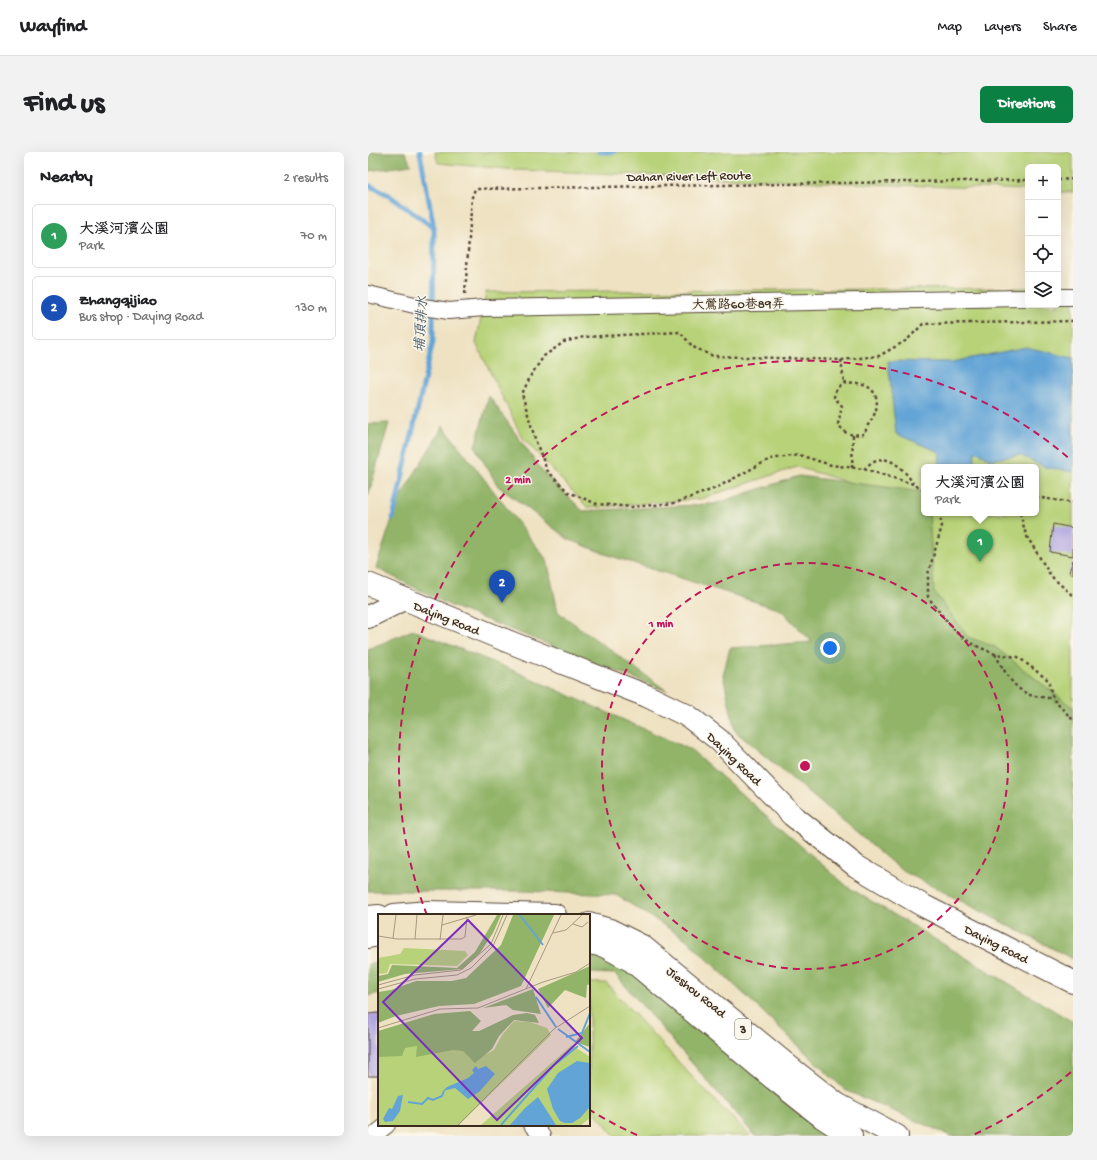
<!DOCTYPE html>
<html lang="en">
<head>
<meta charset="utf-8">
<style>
	body { margin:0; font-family:"Gochi Hand","LXGW WenKai TC",sans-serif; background:#f2f2f2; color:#202124 }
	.controls { position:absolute; right:12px; top:12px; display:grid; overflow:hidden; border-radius:6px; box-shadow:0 4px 16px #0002 }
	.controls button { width:36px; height:36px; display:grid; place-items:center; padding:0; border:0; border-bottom:1px solid #e0e0e0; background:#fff; color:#202124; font:20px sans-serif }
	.you { position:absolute; left:462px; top:496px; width:14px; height:14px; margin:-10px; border:3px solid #fff; border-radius:50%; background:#1a73e8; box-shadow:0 0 0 6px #1a73e833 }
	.badge { display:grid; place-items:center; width:26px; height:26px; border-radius:50%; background:#0b8043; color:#fff; font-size:13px; font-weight:700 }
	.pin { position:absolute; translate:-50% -33px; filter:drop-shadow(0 1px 2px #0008) }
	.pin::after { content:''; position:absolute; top:21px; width:14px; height:12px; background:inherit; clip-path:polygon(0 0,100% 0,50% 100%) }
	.popup { position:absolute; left:553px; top:312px; width:118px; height:52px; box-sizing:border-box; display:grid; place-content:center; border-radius:6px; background:#fff; filter:drop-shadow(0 1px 3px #0005); font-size:13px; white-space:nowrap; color:#757577 }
	.popup b { font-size:15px; color:#202124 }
	.popup::after { content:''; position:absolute; left:50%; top:100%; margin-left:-8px; border:8px solid transparent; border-top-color:#fff }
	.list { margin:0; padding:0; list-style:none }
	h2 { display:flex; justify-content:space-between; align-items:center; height:52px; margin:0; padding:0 16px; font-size:17px }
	h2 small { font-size:13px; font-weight:400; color:#757577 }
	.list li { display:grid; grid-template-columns:26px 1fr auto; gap:12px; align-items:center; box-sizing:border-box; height:64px; margin:0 8px 8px; padding:0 8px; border:1px solid #e0e0e0; border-radius:6px }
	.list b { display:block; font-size:15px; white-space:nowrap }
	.list p { margin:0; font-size:13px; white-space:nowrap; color:#757577 }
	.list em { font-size:13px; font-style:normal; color:#757577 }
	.icon { flex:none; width:22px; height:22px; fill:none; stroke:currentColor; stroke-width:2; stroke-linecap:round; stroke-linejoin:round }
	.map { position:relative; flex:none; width:705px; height:984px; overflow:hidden; border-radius:6px }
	header { display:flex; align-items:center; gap:24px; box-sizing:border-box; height:56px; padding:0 20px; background:#fff; border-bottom:1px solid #e0e0e0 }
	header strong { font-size:19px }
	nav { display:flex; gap:22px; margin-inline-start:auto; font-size:14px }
	.intro { display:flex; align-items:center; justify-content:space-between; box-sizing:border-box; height:96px; padding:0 24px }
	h1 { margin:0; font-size:28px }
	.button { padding:10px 18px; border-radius:6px; background:#0b8043; color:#fff; font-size:14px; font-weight:700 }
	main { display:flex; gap:24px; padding:0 24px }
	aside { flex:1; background:#fff; border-radius:6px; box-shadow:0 4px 16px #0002 }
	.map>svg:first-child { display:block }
	.green { fill:#b7d278; stroke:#797e4b; fill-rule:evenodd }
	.forest { fill:#91b468; stroke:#666f43 }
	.water { fill:#63a4d6; stroke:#4f677a }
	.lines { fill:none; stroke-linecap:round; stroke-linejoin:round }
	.stream { stroke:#63a4d6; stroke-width:5 }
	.building { fill:#b0a5e0 }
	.street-casing { stroke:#564637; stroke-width:18 }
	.secondary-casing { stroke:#564637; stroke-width:24 }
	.primary-casing { stroke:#564637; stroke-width:24 }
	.path { stroke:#564637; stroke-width:2.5; stroke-dasharray:3 3; stroke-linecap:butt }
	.street { stroke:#fff; stroke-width:16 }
	.secondary { stroke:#fff; stroke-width:22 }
	.primary { stroke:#fff; stroke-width:22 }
	.ring { fill:none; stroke:#c2185b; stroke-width:2; stroke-dasharray:7 5 }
	.labels { text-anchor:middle; stroke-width:3; stroke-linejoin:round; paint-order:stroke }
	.shield { fill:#fbf7ec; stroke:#75685c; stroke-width:1 }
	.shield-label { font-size:12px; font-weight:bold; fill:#3b2a1e }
	.street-label { font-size:13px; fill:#3b2a1e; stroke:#fbf7ec }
	.water-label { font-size:14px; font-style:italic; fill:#4b5b68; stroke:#fbf7ec }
	.inset-river { fill:none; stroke:#63a4d6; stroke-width:2 }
	.inset-road { fill:none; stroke:#a79880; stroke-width:1 }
	.view { fill:#7b2cbf; fill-opacity:0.15; stroke:#7b2cbf; stroke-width:2 }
	.inset-edge { fill:none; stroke:#3b2a1e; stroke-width:2 }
	.centre { fill:#c2185b; stroke:#fbf7ec; stroke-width:2 }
	.ring-label { font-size:12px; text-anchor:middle; font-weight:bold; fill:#c2185b; stroke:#fbf7ec; stroke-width:3; stroke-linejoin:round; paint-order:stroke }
</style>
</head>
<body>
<header>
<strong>Wayfind</strong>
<nav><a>Map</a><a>Layers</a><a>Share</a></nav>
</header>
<div class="intro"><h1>Find us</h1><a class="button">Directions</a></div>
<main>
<aside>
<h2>Nearby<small>2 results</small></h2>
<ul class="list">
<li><span class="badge" style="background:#2e9e5b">1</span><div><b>大溪河濱公園</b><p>Park</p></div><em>70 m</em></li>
<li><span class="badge" style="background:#1a4fb4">2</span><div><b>Zhangqijiao</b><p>Bus stop · Daying Road</p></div><em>130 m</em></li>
</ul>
</aside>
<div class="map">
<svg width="705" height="984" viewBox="0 0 705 984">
	<rect width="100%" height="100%" fill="#fbf7ec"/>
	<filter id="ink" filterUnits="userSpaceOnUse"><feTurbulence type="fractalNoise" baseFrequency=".025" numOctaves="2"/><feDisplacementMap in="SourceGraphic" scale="8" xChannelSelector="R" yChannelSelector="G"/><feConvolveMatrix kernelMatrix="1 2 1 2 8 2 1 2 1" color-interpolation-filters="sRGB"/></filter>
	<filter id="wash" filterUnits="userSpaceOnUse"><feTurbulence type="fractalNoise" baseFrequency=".012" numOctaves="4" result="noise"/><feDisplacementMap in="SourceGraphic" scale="16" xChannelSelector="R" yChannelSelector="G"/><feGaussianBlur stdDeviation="0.9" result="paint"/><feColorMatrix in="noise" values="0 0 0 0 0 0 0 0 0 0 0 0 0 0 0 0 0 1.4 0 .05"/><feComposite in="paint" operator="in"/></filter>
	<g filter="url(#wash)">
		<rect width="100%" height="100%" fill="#efe2c2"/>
		<!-- green -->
		<g class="green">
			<polygon points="67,0 705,0 705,40 690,40 690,15 660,15 660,38 150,18 70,11"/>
			<path d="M660 136V153H690V136H705V665L512 464 528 344 429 315 332 347 220 356 154 285 108 191 118 140ZM556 315H668V361H556Z"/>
			<polygon points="221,831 238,831 326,927 382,984 247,984 221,953"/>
		</g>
		<!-- forest -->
		<g class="forest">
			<polygon points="0,0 37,0 43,13 0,19"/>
			<polygon points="121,244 174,319 215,359 346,352 431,324 556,340 556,361 561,361 566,440 600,485 627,495 705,556 705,807 533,718 367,579 355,523 362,496 444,490 413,458 240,403 200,387 130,334 107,295"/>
			<polygon points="21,271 0,344 0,272"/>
			<polygon points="75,274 179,408 190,460 299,539 83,454 8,416 30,349"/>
			<polygon points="45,478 142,517 323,598 480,735 705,870 705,984 583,984 477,938 318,787 248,743 155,739 0,739 0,497"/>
			<polygon points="221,795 249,803 335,879 460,984 387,984 247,822 221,821"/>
			<polygon points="11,809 11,841 0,844 0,812"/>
		</g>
		<!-- water -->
		<polygon class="water" points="658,195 705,206 705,320 677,315 651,303 623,308 608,299 606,315 571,315 572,300 528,282 520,209 584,210"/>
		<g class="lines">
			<!-- stream -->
			<g class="stream">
				<polyline points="231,0 246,0"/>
				<polyline points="0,33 19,42 66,76"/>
				<polyline points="25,366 65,190 66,76 52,0"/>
			</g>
		</g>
		<g id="blocks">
			<!-- building -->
			<g class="building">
				<polygon points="685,372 705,376 705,404 682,400"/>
				<polygon points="705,408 705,423 701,420"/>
				<polygon points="11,861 11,924 0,924 0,862"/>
			</g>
		</g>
	</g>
	<g filter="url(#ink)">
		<use href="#blocks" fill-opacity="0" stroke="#564637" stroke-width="1"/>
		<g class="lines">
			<!-- street casing -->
			<g class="street-casing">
				<g id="street">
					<polyline points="0,142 55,155 81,159 116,156 660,146"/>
					<polyline points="690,145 705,145"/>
					<polyline points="164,973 174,984"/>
					<polyline points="5,984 19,973"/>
				</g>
			</g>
			<!-- secondary casing -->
			<g class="secondary-casing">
				<g id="secondary">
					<polyline points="0,432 144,491 279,544 320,564 351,588 424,663 488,714 554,753 705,830"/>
					<polyline points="0,465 36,447"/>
				</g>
			</g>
			<!-- primary casing -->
			<g class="primary-casing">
				<g id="primary">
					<polyline points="26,763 60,760 187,763"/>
					<polyline points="0,765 11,764"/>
					<polyline points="221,772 242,778 274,794 429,921 469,952 529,984"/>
					<polyline points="0,785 11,783"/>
					<polyline points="221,791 236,794 264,809 406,927 454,965 483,984"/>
				</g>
			</g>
			<!-- path -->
			<g class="path">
				<polyline points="690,28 705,27"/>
				<polyline points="97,142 104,45 107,37 660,28"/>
				<polyline points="473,208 476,231"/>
				<path d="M476 231C483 232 491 231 498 234 510 239 511 253 506 263 502 272 499 271 497 282 483 283 478 284 470 272L474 254 466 245 469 236Z"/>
				<polyline points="484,316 485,283"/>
				<path d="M496 317C499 315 503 310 506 309 523 302 537 319 545 331"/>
				<polyline points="556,337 545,332 496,317 463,313 431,303 402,307 348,336 307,351 264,355 229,352 200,340 179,318 168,290 154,242 163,223 176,204 196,190 216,185 312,180 325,195 345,204 473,208 511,204 539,188 555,172 705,169"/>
				<polyline points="668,345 705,351"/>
				<polyline points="571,361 574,374 560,422 560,445 573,462 589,481 604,492 627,502 650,505 680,528 685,547 705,568"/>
				<polyline points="652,361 658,383 683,424 705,444"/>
				<path d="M627 502C636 518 644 536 662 543 669 545 678 545 685 547"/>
			</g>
			<!-- street -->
			<use href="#street" class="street"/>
			<!-- secondary -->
			<use href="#secondary" class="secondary"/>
			<!-- primary -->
			<use href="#primary" class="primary"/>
		</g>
	</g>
	<!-- distance rings -->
	<g class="ring">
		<circle cx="437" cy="614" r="203"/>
		<path d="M703 920A406 406 0 0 1 605 983M269 983A406 406 0 0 1 222 958M59 763A406 406 0 0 1 703 308"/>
	</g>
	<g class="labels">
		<!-- shield labels -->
		<rect class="shield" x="367" y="867" width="16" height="20" rx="3"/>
		<g class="shield-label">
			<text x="375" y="881">3</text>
		</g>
		<!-- street labels -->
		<g class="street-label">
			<text transform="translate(321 23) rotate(-1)" y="5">Dahan River Left Route</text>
			<text transform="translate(370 151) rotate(-1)" y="5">大鶯路60巷89弄</text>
			<text transform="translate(79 465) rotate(22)" y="5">Daying Road</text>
			<text transform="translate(367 606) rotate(44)" y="5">Daying Road</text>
			<text transform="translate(629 791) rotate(27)" y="5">Daying Road</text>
			<text transform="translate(329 839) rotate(39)" y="5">Jieshou Road</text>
		</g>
		<!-- water labels -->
		<g class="water-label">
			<text transform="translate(52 172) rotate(-87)" y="5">埔頂排水</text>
		</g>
	</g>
	<!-- overview -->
	<g transform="translate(10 762)">
		<rect width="212" height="212" fill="#efe2c2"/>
		<path d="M26 34 87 37 90 41 79 52 12 50 9 59 0 60V44L22 40ZM136 107 152 108 169 114 173 121 81 211H0V133L89 128 100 144 116 136 124 121ZM194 131 212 143V204L203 211H103Z" fill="#b7d278"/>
		<path d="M119 1H123L115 19 102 39 85 55 27 60 0 68V62L10 60 14 51 79 54 97 38ZM135 1H176L143 72 96 90 61 92 18 102 0 109V78L13 76 38 67H74L88 64 123 31ZM212 52V70L209 71 208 84 187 76 170 94 160 75ZM155 75 163 100 135 96 128 91 105 94ZM92 97 103 107 94 117H101L135 101 149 99 157 101 161 109 136 106 121 122 114 135 97 149 85 137 75 136 38 143 39 132 27 134 24 142 0 143V117L56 100ZM212 109V133L197 128Z" fill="#91b468"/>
		<path d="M199 147 212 149V193L202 204 194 209H187L182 207 175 195 169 175 180 159ZM98 152 100 155 108 152 117 160 102 177 90 185 77 174 65 177 69 173 90 164 96 159 94 156ZM25 181 22 197 15 207 7 208 5 205 11 194 14 195 20 182ZM160 183 178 211H132L147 194Z" fill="#63a4d6"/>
		<path class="inset-river" d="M142 1 165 31M158 83 178 113M180 115 212 138M188 123 204 119 212 99M30 188 44 190 50 184 55 186 64 182 66 177M123 211 175 152 200 132"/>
		<path class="inset-road" d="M195 10 204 13 210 8M64 11 98 1M175 19 188 16 204 1M0 22 19 25H83L87 23 89 3M15 24 18 1M37 25 39 1M62 26 65 1M0 71 37 61 83 56 113 30 125 1M0 75 37 65 79 61 93 54 115 32 129 1M148 75 183 1M0 114 62 95 100 94 165 68 198 58 212 49M80 211 176 115 212 92"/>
		<path class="view" d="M90 6 204 124 119 206 5 88Z"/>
		<rect width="212" height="212" class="inset-edge"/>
	</g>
	<circle cx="437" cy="614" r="6" class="centre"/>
	<g class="ring-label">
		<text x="150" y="331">2 min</text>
		<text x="293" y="475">1 min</text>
	</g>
</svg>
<div class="controls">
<button>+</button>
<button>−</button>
<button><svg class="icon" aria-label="locate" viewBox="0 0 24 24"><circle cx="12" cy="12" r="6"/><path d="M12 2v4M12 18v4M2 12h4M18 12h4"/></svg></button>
<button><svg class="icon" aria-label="layers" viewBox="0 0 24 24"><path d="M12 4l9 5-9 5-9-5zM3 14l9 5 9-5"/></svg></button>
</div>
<div class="you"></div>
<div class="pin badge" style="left:612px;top:410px;background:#2e9e5b">1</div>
<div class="popup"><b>大溪河濱公園</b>Park</div>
<div class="pin badge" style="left:134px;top:451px;background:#1a4fb4">2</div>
</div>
</main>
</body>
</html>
